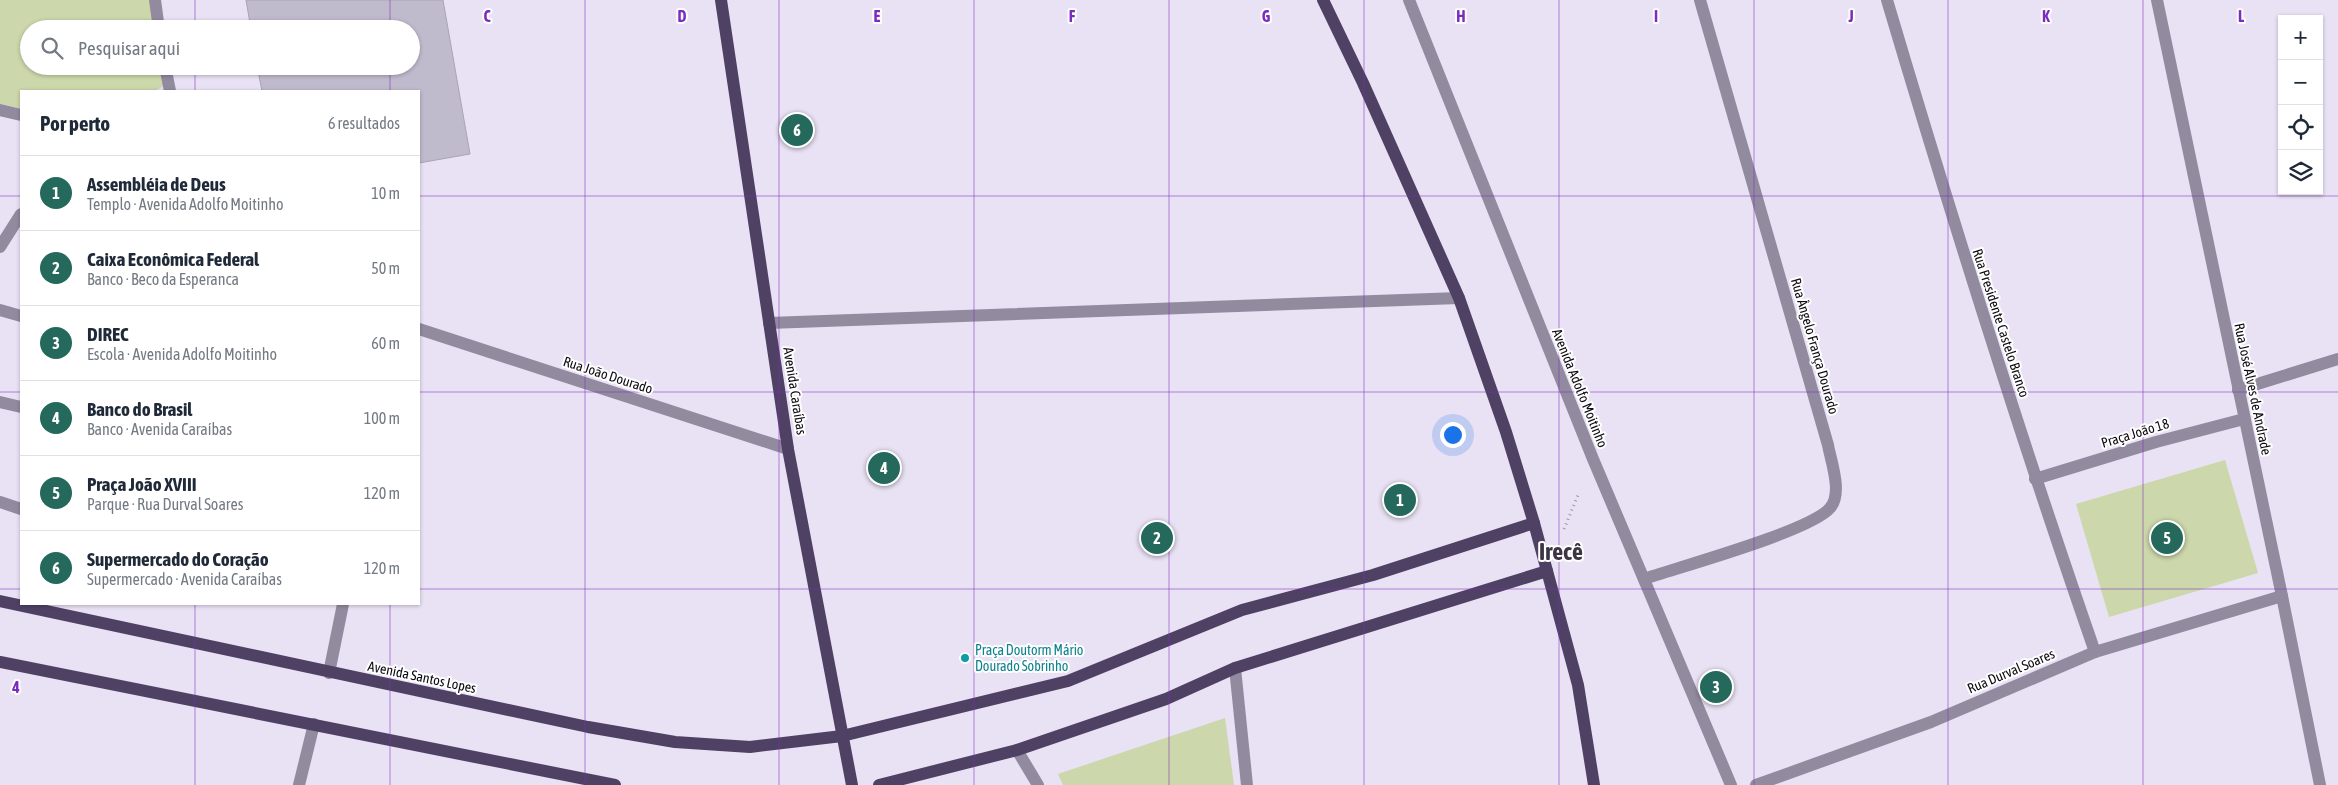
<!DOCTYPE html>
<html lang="pt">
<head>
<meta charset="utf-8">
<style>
	body { margin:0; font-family:"Asap Condensed",sans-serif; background:#f2f2f3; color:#1f2937 }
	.controls { position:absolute; right:15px; top:15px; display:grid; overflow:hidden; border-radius:0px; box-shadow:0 1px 4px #0004 }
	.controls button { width:45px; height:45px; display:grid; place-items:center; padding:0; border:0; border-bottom:1px solid #e0e1e3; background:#fff; color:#1f2937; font:25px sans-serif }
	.you { position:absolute; left:1452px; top:434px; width:18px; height:18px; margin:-12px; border:4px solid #fff; border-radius:50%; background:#1a73e8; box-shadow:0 0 0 8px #1a73e833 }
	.badge { display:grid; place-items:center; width:32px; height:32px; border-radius:50%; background:#24695b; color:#fff; font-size:16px; font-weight:700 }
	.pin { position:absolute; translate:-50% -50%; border:2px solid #fff; box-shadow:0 1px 5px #0006 }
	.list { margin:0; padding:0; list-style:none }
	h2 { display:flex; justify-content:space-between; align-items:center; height:65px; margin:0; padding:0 20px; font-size:21px }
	h2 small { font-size:16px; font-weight:400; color:#747a83 }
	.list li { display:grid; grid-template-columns:32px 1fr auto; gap:15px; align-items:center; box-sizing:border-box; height:75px; padding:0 20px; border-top:1px solid #e0e1e3 }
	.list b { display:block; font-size:19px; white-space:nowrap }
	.list p { margin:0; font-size:16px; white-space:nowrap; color:#747a83 }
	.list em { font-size:16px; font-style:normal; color:#747a83 }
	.icon { flex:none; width:28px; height:28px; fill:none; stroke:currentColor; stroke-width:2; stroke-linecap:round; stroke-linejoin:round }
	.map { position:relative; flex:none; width:2338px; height:785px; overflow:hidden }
	.search { position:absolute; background:#fff; box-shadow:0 1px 4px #0004; left:20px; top:20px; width:400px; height:55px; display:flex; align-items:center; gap:12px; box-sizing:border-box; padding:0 18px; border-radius:28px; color:#747a83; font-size:19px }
	.panel { position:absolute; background:#fff; box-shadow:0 1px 4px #0004; left:20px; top:90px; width:400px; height:515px; border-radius:0px }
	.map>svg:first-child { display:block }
	.green { fill:#ccd7ab }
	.building { fill:#c0bacd; stroke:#a9a4b6 }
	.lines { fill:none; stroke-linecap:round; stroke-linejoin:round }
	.path { stroke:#9892a0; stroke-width:3; stroke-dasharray:1 4; stroke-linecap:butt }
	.minor { stroke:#928a9f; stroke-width:12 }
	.major { stroke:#4f4164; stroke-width:12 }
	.grid { fill:none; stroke:#7b2cbf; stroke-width:1; stroke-opacity:0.55 }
	.culture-dot { fill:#0f9aa8; stroke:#fff; stroke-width:2 }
	.labels { text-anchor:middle; stroke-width:4; stroke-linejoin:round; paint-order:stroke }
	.street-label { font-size:14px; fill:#0d0a10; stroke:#fff }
	.culture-label { font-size:14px; fill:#0d838f; stroke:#fff; text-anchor:start }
	.town-label { font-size:24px; font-weight:bold; fill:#3b3544; stroke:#fff }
	.grid-label { font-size:16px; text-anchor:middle; font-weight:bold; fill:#7b2cbf; stroke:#fff; stroke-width:4; stroke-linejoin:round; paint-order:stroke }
</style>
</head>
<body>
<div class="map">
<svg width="2338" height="785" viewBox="0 0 2338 785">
	<rect width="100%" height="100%" fill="#e9e1f4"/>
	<!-- green -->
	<g class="green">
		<polygon points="0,0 151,0 156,29 29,29 29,66 164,66 167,84 155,91 21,91 21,109 0,104"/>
		<polygon points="2225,460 2258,573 2109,617 2076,504"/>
		<polygon points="1225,718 1234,785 1063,785 1058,774"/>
	</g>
	<!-- building -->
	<polygon class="building" points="246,0 443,0 470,154 419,163 419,91 262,91 257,66 411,66 411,29 251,29"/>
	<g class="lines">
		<!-- path -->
		<polyline class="path" points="1564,529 1578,495"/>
		<!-- minor -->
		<g class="minor">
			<polyline points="155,0 159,29"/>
			<polyline points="1409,0 1593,459 1731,785"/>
			<path d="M1887 0C1952 219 2020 436 2095 652"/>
			<polyline points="2157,0 2282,596 2320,785"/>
			<polyline points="165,66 170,91"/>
			<polyline points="0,110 21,115"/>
			<polyline points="0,247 21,214"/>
			<polyline points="0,310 21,316"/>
			<polyline points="769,323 1459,298"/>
			<polyline points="419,329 788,449"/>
			<polyline points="2238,390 2338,359"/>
			<polyline points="0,402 21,407"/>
			<polyline points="2035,479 2156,442 2244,419"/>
			<polyline points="0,502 21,509"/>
			<path d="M1644 579C1679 567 1811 531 1830 508 1843 493 1831 462 1828 445L1700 0"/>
			<polyline points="1235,668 1247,785"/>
			<polyline points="329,673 343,604"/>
			<polyline points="1017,750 1038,785"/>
			<polyline points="299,785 314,724"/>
			<polyline points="1756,785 1931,722 2095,652 2282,596"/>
		</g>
		<!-- major -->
		<g class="major">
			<polyline points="721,0 788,449 852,785"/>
			<polyline points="1323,0 1363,83 1459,298 1506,432 1534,523 1578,685 1594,785"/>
			<polyline points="0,601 588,727 675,742 750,747 842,736 1068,681 1242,610 1373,575 1534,523"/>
			<polyline points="0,662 615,785"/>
			<polyline points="879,785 1017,750 1166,699 1235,668 1547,571"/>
		</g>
	</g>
	<!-- grid -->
	<path class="grid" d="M195 0V29M390 0V29M585 0V785M779 0V785M974 0V785M1169 0V785M1364 0V785M1559 0V785M1754 0V785M1948 0V785M2143 0V785M195 66V91M390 66V91M0 196H21M419 196H2338M0 392H21M419 392H2338M0 589H21M419 589H2338M195 604V785M390 604V785"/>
	<!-- markers -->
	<circle class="culture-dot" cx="965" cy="658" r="5"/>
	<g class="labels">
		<!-- street labels -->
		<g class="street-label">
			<text transform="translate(2001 323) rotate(72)" y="5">Rua Presidente Castelo Branco</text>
			<text transform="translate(1815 346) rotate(74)" y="5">Rua Ângelo França Dourado</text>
			<text transform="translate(608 375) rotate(18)" y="5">Rua João Dourado</text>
			<text transform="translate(1580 388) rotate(68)" y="5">Avenida Adolfo Moitinho</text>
			<text transform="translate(2253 389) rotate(78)" y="5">Rua José Alves de Andrade</text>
			<text transform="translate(795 391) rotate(81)" y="5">Avenida Caraíbas</text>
			<text transform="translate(2135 433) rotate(-17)" y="5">Praça João 18</text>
			<text transform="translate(2011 671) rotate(-23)" y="5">Rua Durval Soares</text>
			<text transform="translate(422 677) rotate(12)" y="5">Avenida Santos Lopes</text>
		</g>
		<!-- culture labels -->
		<g class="culture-label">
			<text x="975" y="655">Praça Doutorm Mário<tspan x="975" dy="16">Dourado Sobrinho</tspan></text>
		</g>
		<!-- town labels -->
		<g class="town-label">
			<text x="1561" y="560">Irecê</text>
		</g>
	</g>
	<g class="grid-label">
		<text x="487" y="22">C</text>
		<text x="682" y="22">D</text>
		<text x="877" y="22">E</text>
		<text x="1072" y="22">F</text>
		<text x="1266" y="22">G</text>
		<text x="1461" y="22">H</text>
		<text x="1656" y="22">I</text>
		<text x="1851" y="22">J</text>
		<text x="2046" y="22">K</text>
		<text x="2241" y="22">L</text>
		<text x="16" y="693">4</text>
	</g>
</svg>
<div class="controls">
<button>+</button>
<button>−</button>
<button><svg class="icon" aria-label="locate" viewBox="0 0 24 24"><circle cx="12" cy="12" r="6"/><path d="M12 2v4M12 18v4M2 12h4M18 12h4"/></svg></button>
<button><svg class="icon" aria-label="layers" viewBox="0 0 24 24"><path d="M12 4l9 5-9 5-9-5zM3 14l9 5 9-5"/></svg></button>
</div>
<div class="you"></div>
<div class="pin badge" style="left:1400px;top:500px">1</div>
<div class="pin badge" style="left:1157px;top:538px">2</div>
<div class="pin badge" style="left:1716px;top:687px">3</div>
<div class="pin badge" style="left:884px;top:468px">4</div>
<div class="pin badge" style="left:2167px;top:538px">5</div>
<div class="pin badge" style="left:797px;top:130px">6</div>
<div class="search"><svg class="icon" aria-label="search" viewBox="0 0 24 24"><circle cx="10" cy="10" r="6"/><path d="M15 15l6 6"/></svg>Pesquisar aqui</div>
<section class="panel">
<h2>Por perto<small>6 resultados</small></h2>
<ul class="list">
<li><span class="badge">1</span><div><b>Assembléia de Deus</b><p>Templo · Avenida Adolfo Moitinho</p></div><em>10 m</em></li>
<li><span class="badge">2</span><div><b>Caixa Econômica Federal</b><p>Banco · Beco da Esperanca</p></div><em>50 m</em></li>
<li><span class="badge">3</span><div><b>DIREC</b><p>Escola · Avenida Adolfo Moitinho</p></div><em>60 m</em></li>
<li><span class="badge">4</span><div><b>Banco do Brasil</b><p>Banco · Avenida Caraíbas</p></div><em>100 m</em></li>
<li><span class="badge">5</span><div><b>Praça João XVIII</b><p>Parque · Rua Durval Soares</p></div><em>120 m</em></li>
<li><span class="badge">6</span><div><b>Supermercado do Coração</b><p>Supermercado · Avenida Caraíbas</p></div><em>120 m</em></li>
</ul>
</section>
</div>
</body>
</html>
